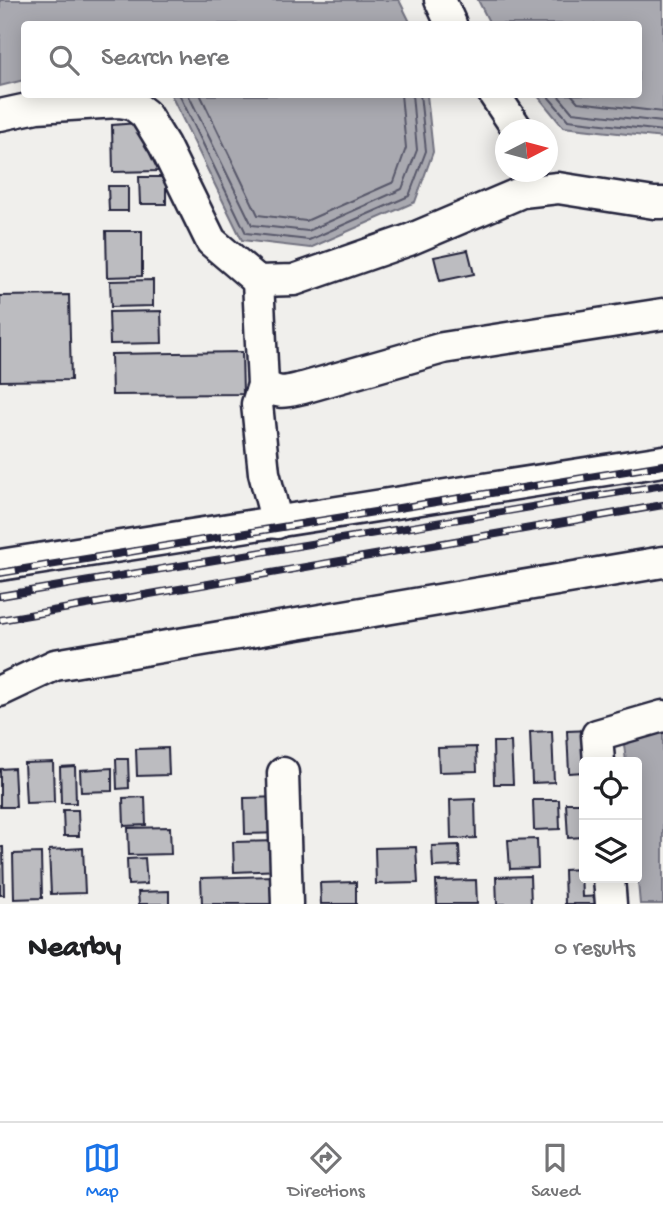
<!DOCTYPE html>
<html lang="en">
<head>
<meta charset="utf-8">
<style>
	body { margin:0; font-family:"Gochi Hand",sans-serif; background:#f2f2f2; color:#202124 }
	.controls { position:absolute; right:21px; bottom:21px; display:grid; overflow:hidden; border-radius:7px; box-shadow:0 4px 18px #0003 }
	.controls button { width:63px; height:63px; display:grid; place-items:center; padding:0; border:0; border-bottom:2px solid #e0e0e0; background:#fff; color:#202124; font:35px sans-serif }
	.compass { position:absolute; left:495px; top:119px; width:63px; height:63px; border-radius:50%; background:#fff; box-shadow:0 4px 18px #0003; rotate:84deg }
	.list { margin:0; padding:0; list-style:none }
	h2 { display:flex; justify-content:space-between; align-items:center; height:91px; margin:0; padding:0 28px; font-size:30px }
	h2 small { font-size:23px; font-weight:400; color:#757577 }
	.icon { flex:none; width:38px; height:38px; fill:none; stroke:currentColor; stroke-width:2; stroke-linecap:round; stroke-linejoin:round }
	.map { position:relative; flex:none; width:663px; height:904px; overflow:hidden }
	.search { position:absolute; background:#fff; box-shadow:0 4px 18px #0003; left:21px; right:21px; top:21px; height:77px; display:flex; align-items:center; gap:18px; box-sizing:border-box; padding:0 24px; border-radius:7px; color:#757577; font-size:26px }
	.sheet { height:217px; background:#fff }
	nav { display:flex; justify-content:space-around; align-items:center; box-sizing:border-box; height:98px; border-top:2px solid #e0e0e0; background:#fff; font-size:19px; color:#757577 }
	nav a { display:grid; justify-items:center; gap:4px }
	nav .on { color:#1a73e8 }
	.map>svg:first-child { display:block }
	.water { fill:#a9a9b0; stroke:#737381; stroke-width:2 }
	.lines { fill:none; stroke-linecap:round; stroke-linejoin:round }
	.shore { stroke:#58586a; stroke-width:2 }
	.building { fill:#bcbcc0; stroke:#22223b; stroke-width:2 }
	.minor-casing { stroke:#22223b; stroke-width:35 }
	.minor { stroke:#fdfcf7; stroke-width:30 }
	.rail-casing { stroke:#22223b; stroke-width:8 }
	.rail { stroke:#fdfcf7; stroke-width:5; stroke-dasharray:16; stroke-linecap:butt }
</style>
</head>
<body>
<div class="map">
<svg width="663" height="904" viewBox="0 0 663 904">
	<rect width="100%" height="100%" fill="#f0efec"/>
	<filter id="ink" filterUnits="userSpaceOnUse"><feTurbulence type="fractalNoise" baseFrequency=".0143" numOctaves="2"/><feDisplacementMap in="SourceGraphic" scale="14" xChannelSelector="R" yChannelSelector="G"/><feConvolveMatrix kernelMatrix="1 2 1 2 8 2 1 2 1" color-interpolation-filters="sRGB"/></filter>
	<g filter="url(#ink)">
		<!-- water -->
		<g class="water">
			<polygon points="0,0 399,0 411,24 24,24 24,80 0,86"/>
			<polygon points="478,0 663,0 663,138 563,127 537,95 638,94 638,24 490,24"/>
			<polygon points="171,95 427,95 433,152 415,202 310,248 242,240"/>
			<polygon points="663,725 663,904 640,904 637,871 637,762 626,762 623,735"/>
		</g>
		<g class="lines">
			<!-- shore -->
			<g class="shore">
				<polyline points="179,94 246,233 309,240 409,196 426,151 420,94"/>
				<polyline points="188,94 252,225 308,231 402,189 417,150 412,94"/>
				<polyline points="200,94 258,215 306,221 394,182 406,148 401,94"/>
				<polyline points="546,94 568,120 663,131"/>
				<polyline points="557,94 572,112 663,122"/>
				<polyline points="571,94 578,102 663,112"/>
			</g>
		</g>
		<!-- building -->
		<g class="building">
			<polygon points="138,123 159,171 113,172 112,125"/>
			<polygon points="139,177 166,177 166,204 140,204"/>
			<polygon points="108,186 128,186 128,211 109,211"/>
			<polygon points="106,231 142,231 142,276 107,277"/>
			<polygon points="468,250 474,274 440,281 434,257"/>
			<polygon points="153,280 153,306 111,307 110,281"/>
			<polygon points="69,295 71,380 0,381 0,296"/>
			<polygon points="161,311 162,343 110,344 109,312"/>
			<polygon points="242,352 243,394 112,395 111,354"/>
			<polygon points="592,730 584,762 584,772 569,773 567,731"/>
			<polygon points="552,731 554,782 532,783 530,732"/>
			<polygon points="493,742 511,742 513,784 494,784"/>
			<polygon points="476,747 477,771 439,772 438,748"/>
			<polygon points="168,748 169,775 137,776 136,749"/>
			<polygon points="116,759 128,759 129,788 117,789"/>
			<polygon points="53,762 54,802 26,803 24,763"/>
			<polygon points="75,766 76,803 61,803 60,767"/>
			<polygon points="14,768 16,807 0,807 0,769"/>
			<polygon points="112,768 112,791 81,792 80,770"/>
			<polygon points="145,797 146,825 124,826 123,798"/>
			<polygon points="280,797 282,833 245,834 244,798"/>
			<polygon points="475,799 476,838 451,839 450,800"/>
			<polygon points="533,800 559,800 560,829 534,830"/>
			<polygon points="566,803 584,803 584,837 568,838"/>
			<polygon points="63,810 78,810 79,836 64,836"/>
			<polygon points="170,827 171,854 129,855 128,828"/>
			<polygon points="537,839 538,868 510,869 508,840"/>
			<polygon points="280,841 281,870 234,872 233,842"/>
			<polygon points="459,845 460,866 433,867 432,846"/>
			<polygon points="0,847 3,847 4,895 0,895"/>
			<polygon points="416,847 418,883 376,884 375,848"/>
			<polygon points="83,848 85,893 51,894 49,850"/>
			<polygon points="41,853 42,898 14,899 13,854"/>
			<polygon points="145,858 147,884 128,885 127,859"/>
			<polygon points="581,869 582,897 604,896 604,904 565,904 564,870"/>
			<polygon points="275,876 276,904 202,904 201,878"/>
			<polygon points="530,876 531,904 497,904 496,877"/>
			<polygon points="476,880 477,904 437,904 436,881"/>
			<polygon points="356,882 356,904 321,904 320,883"/>
			<polygon points="169,891 169,904 139,904 138,892"/>
		</g>
		<g class="lines">
			<!-- minor casing -->
			<g class="minor-casing">
				<g id="minor">
					<polyline points="440,0 451,24"/>
					<polyline points="494,94 518,130"/>
					<polyline points="0,115 37,107 118,102 132,104 145,114 164,145 211,241 258,281 294,280 409,240 522,192 558,188 654,203 663,203"/>
					<polyline points="258,281 263,385 257,404 264,473 277,523"/>
					<path d="M263 385C280 395 285 392 303 388L443 348 663 314"/>
					<polyline points="0,565 663,461"/>
					<polyline points="0,691 55,665 663,562"/>
					<polyline points="599,762 597,735 663,716"/>
					<polyline points="283,773 287,904"/>
					<polyline points="609,878 611,904"/>
				</g>
			</g>
			<!-- minor -->
			<use href="#minor" class="minor"/>
			<!-- rail casing -->
			<g class="rail-casing">
				<g id="rail">
					<polyline points="0,573 663,465"/>
					<polyline points="0,596 663,485"/>
					<polyline points="0,620 663,505"/>
				</g>
			</g>
			<!-- rail -->
			<use href="#rail" class="rail"/>
		</g>
	</g>
</svg>
<div class="controls">
<button><svg class="icon" aria-label="locate" viewBox="0 0 24 24"><circle cx="12" cy="12" r="6"/><path d="M12 2v4M12 18v4M2 12h4M18 12h4"/></svg></button>
<button><svg class="icon" aria-label="layers" viewBox="0 0 24 24"><path d="M12 4l9 5-9 5-9-5zM3 14l9 5 9-5"/></svg></button>
</div>
<svg class="compass" viewBox="-18 -18 36 36"><path d="M0-13l5 13h-10z" fill="#e53935"/><path d="M0 13l5-13h-10z" fill="#757577"/></svg>
<div class="search"><svg class="icon" aria-label="search" viewBox="0 0 24 24"><circle cx="10" cy="10" r="6"/><path d="M15 15l6 6"/></svg>Search here</div>
</div>
<section class="sheet">
<h2>Nearby<small>0 results</small></h2>
<ul class="list">
</ul>
</section>
<nav>
<a class="on"><svg class="icon" aria-label="map" viewBox="0 0 24 24"><path d="M3 6l6-2 6 2 6-2v14l-6 2-6-2-6 2zM9 4v14M15 6v14"/></svg>Map</a>
<a><svg class="icon" aria-label="directions" viewBox="0 0 24 24"><path d="M12 3l9 9-9 9-9-9zM9 14v-3h6M13 9l2 2-2 2"/></svg>Directions</a>
<a><svg class="icon" aria-label="saved" viewBox="0 0 24 24"><path d="M7 4h10v16l-5-4-5 4z"/></svg>Saved</a>
</nav>
</body>
</html>
